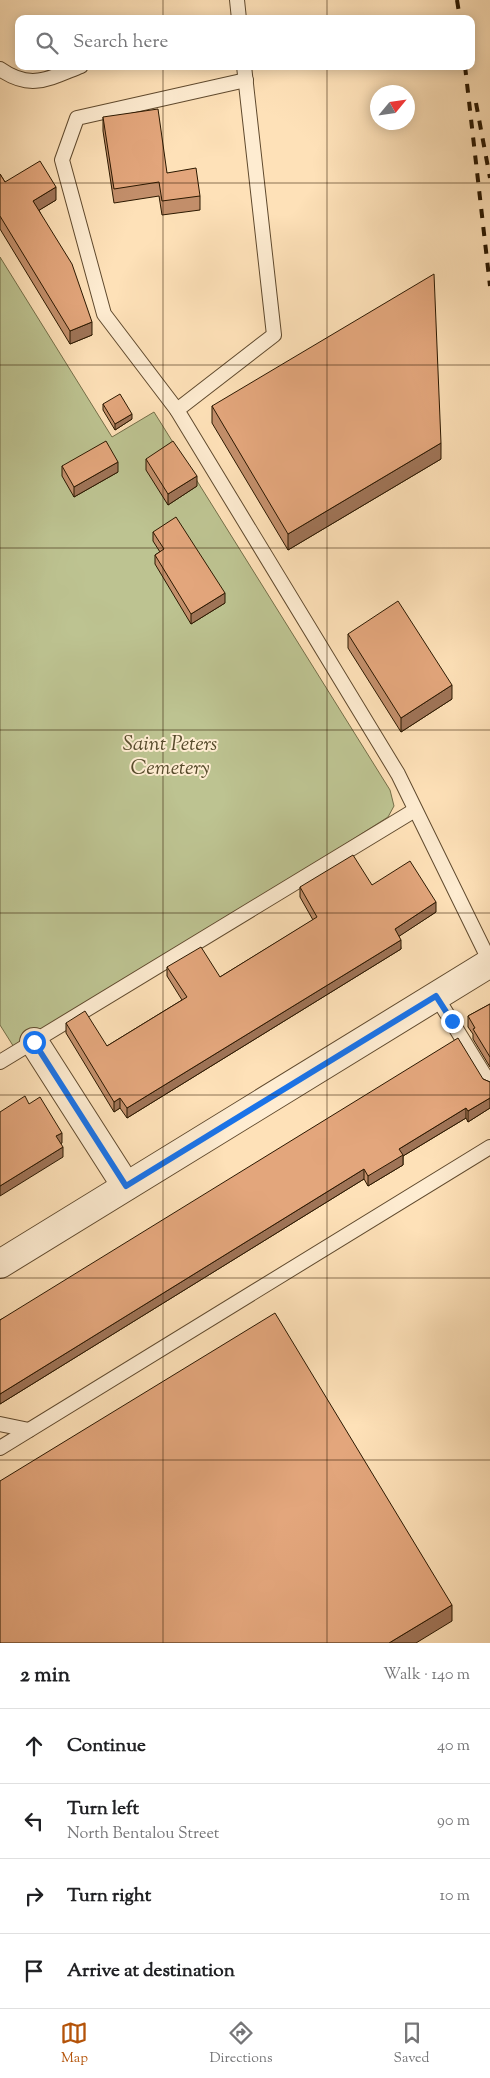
<!DOCTYPE html>
<html lang="en">
<head>
<meta charset="utf-8">
<style>
	body { margin:0; font-family:"Sorts Mill Goudy",serif; background:#f2f2f2; color:#202124 }
	.compass { position:absolute; left:370px; top:85px; width:45px; height:45px; border-radius:50%; background:#fff; box-shadow:0 2px 12px #0003; rotate:61deg }
	.stop { position:absolute; width:15px; height:15px; margin:-11px; border:4px solid #1a73e8; border-radius:50%; background:#fff }
	.stop.end { background:#1a73e8; border-color:#fff; box-shadow:0 1px 5px #0008 }
	.list { margin:0; padding:0; list-style:none }
	h2 { display:flex; justify-content:space-between; align-items:center; height:65px; margin:0; padding:0 20px; font-size:21px }
	h2 small { font-size:16px; font-weight:400; color:#757577 }
	.list li { display:grid; grid-template-columns:32px 1fr auto; gap:15px; align-items:center; box-sizing:border-box; height:75px; padding:0 20px; border-top:1px solid #e0e0e0 }
	.list b { display:block; font-size:19px; white-space:nowrap }
	.list p { margin:0; font-size:16px; white-space:nowrap; color:#757577 }
	.list em { font-size:16px; font-style:normal; color:#757577 }
	.icon { flex:none; width:28px; height:28px; fill:none; stroke:currentColor; stroke-width:2; stroke-linecap:round; stroke-linejoin:round }
	.map { position:relative; flex:none; width:490px; height:1643px; overflow:hidden }
	.search { position:absolute; background:#fff; box-shadow:0 2px 12px #0003; left:15px; right:15px; top:15px; height:55px; display:flex; align-items:center; gap:12px; box-sizing:border-box; padding:0 18px; border-radius:10px; color:#757577; font-size:19px }
	.sheet { height:365px; background:#fff }
	nav { display:flex; justify-content:space-around; align-items:center; box-sizing:border-box; height:70px; border-top:1px solid #e0e0e0; background:#fff; font-size:14px; color:#757577 }
	nav a { display:grid; justify-items:center; gap:2px }
	nav .on { color:#b45309 }
	.map>svg:first-child { display:block }
	.green { fill:#bdc391; stroke:#746e48 }
	.lines { fill:none; stroke-linecap:round; stroke-linejoin:round }
	.service-casing { stroke:#604a2e; stroke-width:16 }
	.minor-casing { stroke:#604a2e; stroke-width:30 }
	.tertiary-casing { stroke:#604a2e; stroke-width:30 }
	.service { stroke:#feecd1; stroke-width:14 }
	.minor { stroke:#feecd1; stroke-width:28 }
	.tertiary { stroke:#feecd1; stroke-width:28 }
	.rail { stroke:#2b1800; stroke-width:4; stroke-dasharray:9 9; stroke-linecap:butt }
	.wall { fill:#c38f6b; stroke:#2b1800 }
	.shaded-wall { fill:#9f7457; stroke:#2b1800 }
	.building { fill:#e3a67c; stroke:#2b1800 }
	.route { stroke:#1a73e8; stroke-width:6 }
	.grid { fill:none; stroke:#2b1800; stroke-width:1; stroke-opacity:0.55 }
	.labels { text-anchor:middle; stroke-width:4; stroke-linejoin:round; paint-order:stroke }
	.park-label { font-size:21px; font-style:italic; fill:#574b2c; stroke:#feecd1 }
</style>
</head>
<body>
<div class="map">
<svg width="490" height="1643" viewBox="0 0 490 1643">
	<rect width="100%" height="100%" fill="#fee1b8"/>
	<filter id="stains"><feTurbulence type="fractalNoise" baseFrequency=".004" numOctaves="4"/><feColorMatrix values="0 0 0 0 .2 0 0 0 0 .09 0 0 0 0 .02 0 0 0 .5 -.17"/></filter>
	<radialGradient id="worn" r=".72"><stop offset=".6" stop-color="#630" stop-opacity="0"/><stop offset="1" stop-color="#630" stop-opacity=".3"/></radialGradient>
	<!-- green -->
	<polygon class="green" points="0,257 112,437 154,412 390,790 394,806 388,817 17,1052 0,1025"/>
	<g class="lines">
		<!-- service casing -->
		<g class="service-casing">
			<g id="service">
				<polyline points="237,0 239,19"/>
				<polyline points="244,66 274,335 177,410 398,774 490,962"/>
				<path d="M0 69C31 91 50 78 81 66"/>
				<polyline points="177,410 104,314 62,160 77,118 246,80"/>
				<polyline points="436,996 490,1084"/>
				<polyline points="0,1062 415,810"/>
				<polyline points="0,1424 29,1430"/>
				<polyline points="0,1448 490,1147"/>
			</g>
		</g>
		<!-- minor casing -->
		<g class="minor-casing">
			<polyline id="minor" points="34,1042 126,1186"/>
		</g>
		<!-- tertiary casing -->
		<g class="tertiary-casing">
			<polyline id="tertiary" points="0,1264 490,963"/>
		</g>
		<!-- service -->
		<use href="#service" class="service"/>
		<!-- minor -->
		<use href="#minor" class="minor"/>
		<!-- tertiary -->
		<use href="#tertiary" class="tertiary"/>
		<!-- rail -->
		<g class="rail">
			<polyline points="457,0 460,19"/>
			<polyline points="465,66 490,286"/>
			<polyline points="476,103 490,178"/>
		</g>
	</g>
	<!-- wall -->
	<g class="wall">
		<polygon points="103,117 167,173 200,196 200,210 162,215 159,196 114,203 103,131"/>
		<polygon points="0,174 5,182 56,200 39,210 92,335 70,344 0,229"/>
		<polygon points="103,404 132,419 115,430 103,410"/>
		<polygon points="212,406 441,459 288,550 212,423"/>
		<polygon points="146,459 197,486 168,505 146,470"/>
		<polygon points="62,466 118,472 74,497 62,476"/>
		<polygon points="153,532 225,603 191,624 155,564 155,555 160,552 153,541"/>
		<polygon points="348,634 452,699 401,732 348,648"/>
		<polygon points="372,885 436,912 399,936 401,949 127,1118 120,1108 114,1112 66,1033 66,1023 107,1046 182,1000 167,976 167,967 220,977 313,920 300,897 300,887"/>
		<polygon points="490,1004 490,1067 473,1039 473,1034 468,1027 468,1016"/>
		<polygon points="483,1079 490,1082 490,1108 468,1122 466,1118 403,1156 403,1165 368,1186 364,1179 0,1404 0,1320"/>
	</g>
	<!-- shaded-wall -->
	<g class="shaded-wall">
		<polygon points="56,187 56,200 33,214 33,201"/>
		<polygon points="92,322 92,335 70,344 70,331"/>
		<polygon points="132,414 132,419 115,430 115,424"/>
		<polygon points="441,443 441,459 288,550 288,534"/>
		<polygon points="118,462 118,472 74,497 74,487"/>
		<polygon points="197,476 197,486 168,505 168,494"/>
		<polygon points="225,593 225,603 191,624 191,614"/>
		<polygon points="452,685 452,699 401,732 401,718"/>
		<polygon points="436,902 436,912 395,939 395,929"/>
		<polygon points="401,940 401,949 127,1118 127,1108"/>
		<polygon points="120,1098 120,1108 114,1112 114,1102"/>
		<polygon points="490,1098 490,1108 468,1122 468,1111"/>
		<polygon points="466,1108 466,1118 403,1156 403,1165 368,1186 368,1176 399,1149"/>
		<polygon points="62,1133 62,1143 56,1147 56,1136"/>
		<polygon points="63,1147 63,1157 0,1196 0,1186"/>
		<polygon points="364,1169 364,1179 0,1404 0,1394"/>
		<polygon points="452,1605 452,1621 416,1643 389,1643"/>
	</g>
	<!-- building -->
	<g class="building">
		<polygon points="158,109 167,173 196,168 200,196 162,201 159,182 114,189 103,117"/>
		<polygon points="40,161 56,187 33,201 72,264 92,322 70,331 0,216 0,174 5,182"/>
		<polygon points="434,274 441,443 288,534 212,406"/>
		<polygon points="120,394 132,414 115,424 103,404"/>
		<polygon points="106,441 118,462 74,487 62,466"/>
		<polygon points="173,441 197,476 168,494 146,459"/>
		<polygon points="176,517 225,593 191,614 155,555 164,549 153,532"/>
		<polygon points="398,601 452,685 401,718 348,634"/>
		<polygon points="353,855 372,885 410,861 436,902 395,929 401,940 127,1108 120,1098 114,1102 66,1023 85,1011 107,1046 187,997 167,967 201,947 220,977 317,917 300,887"/>
		<polygon points="490,1004 490,1057 473,1029 475,1028 468,1016"/>
		<polygon points="458,1038 483,1079 490,1082 490,1098 468,1111 466,1108 399,1149 403,1155 368,1176 364,1169 0,1394 0,1320"/>
		<polygon points="25,1096 29,1104 40,1097 62,1133 56,1136 63,1147 0,1186 0,1112"/>
		<polygon points="275,1313 452,1605 389,1643 0,1643 0,1481"/>
	</g>
	<g class="lines">
		<!-- route -->
		<polyline class="route" points="34,1042 126,1186 436,996 452,1021"/>
	</g>
	<!-- grid -->
	<path class="grid" d="M163 0V19M327 0V19M163 66V1643M327 66V1643M0 183H490M0 365H490M0 548H490M0 730H490M0 913H490M0 1095H490M0 1278H490M0 1460H490"/>
	<g class="labels">
		<!-- park labels -->
		<g class="park-label">
			<text x="170" y="750">Saint Peters<tspan x="170" dy="24">Cemetery</tspan></text>
		</g>
	</g>
	<rect width="100%" height="100%" filter="url(#stains)"/>
	<rect width="100%" height="100%" fill="url(#worn)"/>
</svg>
<svg class="compass" viewBox="-18 -18 36 36"><path d="M0-13l5 13h-10z" fill="#e53935"/><path d="M0 13l5-13h-10z" fill="#757577"/></svg>
<div class="stop" style="left:34px;top:1042px"></div>
<div class="stop end" style="left:452px;top:1021px"></div>
<div class="search"><svg class="icon" aria-label="search" viewBox="0 0 24 24"><circle cx="10" cy="10" r="6"/><path d="M15 15l6 6"/></svg>Search here</div>
</div>
<section class="sheet">
<h2>2 min<small>Walk · 140 m</small></h2>
<ul class="list">
<li><svg class="icon" aria-label="ahead" viewBox="0 0 24 24"><path d="M12 20V5M6 11l6-6 6 6"/></svg><div><b>Continue</b></div><em>40 m</em></li>
<li><svg class="icon" aria-label="left" viewBox="0 0 24 24"><path d="M17 20v-9H6M10 6l-5 5 5 5"/></svg><div><b>Turn left</b><p>North Bentalou Street</p></div><em>90 m</em></li>
<li><svg class="icon" aria-label="right" viewBox="0 0 24 24"><path d="M7 20v-9h11M14 6l5 5-5 5"/></svg><div><b>Turn right</b></div><em>10 m</em></li>
<li><svg class="icon" aria-label="arrive" viewBox="0 0 24 24"><path d="M6 21V4h12l-3 4 3 4H6"/></svg><div><b>Arrive at destination</b></div></li>
</ul>
</section>
<nav>
<a class="on"><svg class="icon" aria-label="map" viewBox="0 0 24 24"><path d="M3 6l6-2 6 2 6-2v14l-6 2-6-2-6 2zM9 4v14M15 6v14"/></svg>Map</a>
<a><svg class="icon" aria-label="directions" viewBox="0 0 24 24"><path d="M12 3l9 9-9 9-9-9zM9 14v-3h6M13 9l2 2-2 2"/></svg>Directions</a>
<a><svg class="icon" aria-label="saved" viewBox="0 0 24 24"><path d="M7 4h10v16l-5-4-5 4z"/></svg>Saved</a>
</nav>
</body>
</html>
